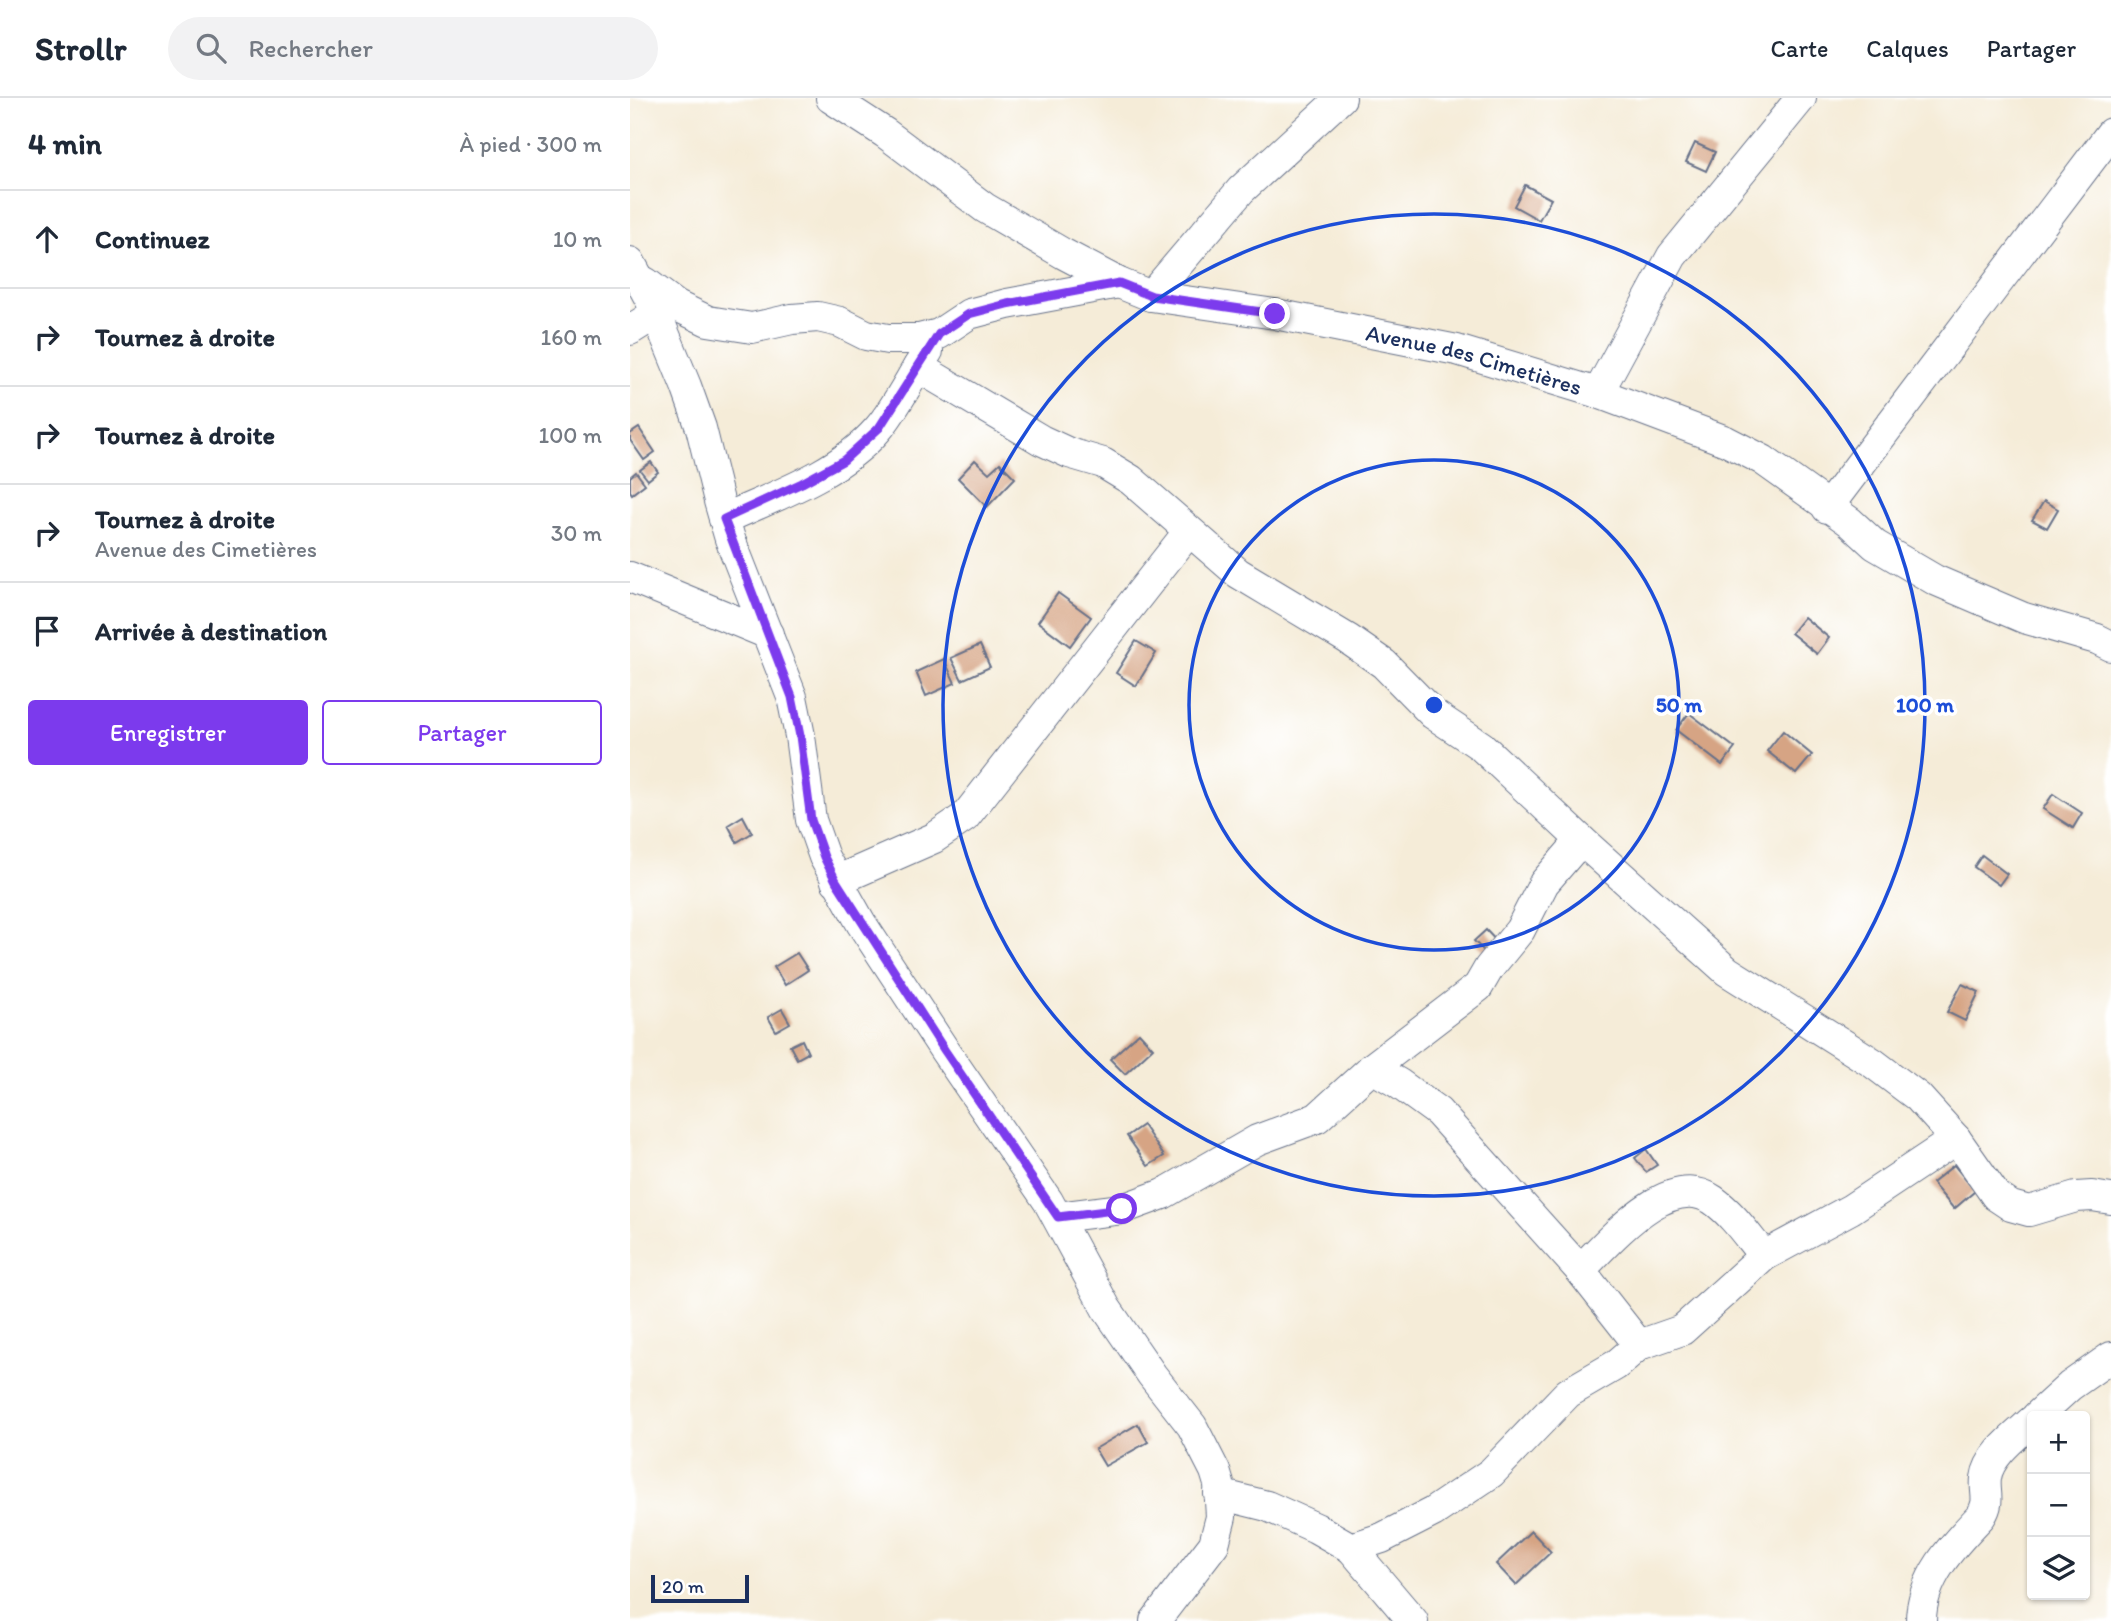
<!DOCTYPE html>
<html lang="fr">
<head>
<meta charset="utf-8">
<style>
	body { margin:0; font-family:Itim,sans-serif; background:#f2f2f3; color:#1f2937 }
	.controls { position:absolute; right:21px; bottom:21px; display:grid; overflow:hidden; border-radius:7px; box-shadow:0 2px 5px #0004 }
	.controls button { width:63px; height:63px; display:grid; place-items:center; padding:0; border:0; border-bottom:2px solid #e0e1e3; background:#fff; color:#1f2937; font:35px sans-serif }
	.scale { position:absolute; left:21px; bottom:18px; width:98px; box-sizing:border-box; padding-left:7px; border:4px solid #1b2f5e; border-top:0; font-size:19px; line-height:24px; white-space:nowrap; color:#1b2f5e; -webkit-text-stroke:5px #fff; paint-order:stroke }
	.stop { position:absolute; width:21px; height:21px; margin:-16px; border:5px solid #7c3aed; border-radius:50%; background:#fff }
	.stop.end { background:#7c3aed; border-color:#fff; box-shadow:0 2px 7px #0008 }
	.list { margin:0; padding:0; list-style:none }
	h2 { display:flex; justify-content:space-between; align-items:center; height:91px; margin:0; padding:0 28px; font-size:30px }
	h2 small { font-size:23px; font-weight:400; color:#747a83 }
	.list li { display:grid; grid-template-columns:46px 1fr auto; gap:21px; align-items:center; box-sizing:border-box; height:98px; padding:0 28px; border-top:2px solid #e0e1e3 }
	.list b { display:block; font-size:26px; white-space:nowrap }
	.list p { margin:0; font-size:23px; white-space:nowrap; color:#747a83 }
	.list em { font-size:23px; font-style:normal; color:#747a83 }
	.actions { display:flex; gap:14px; padding:21px 28px }
	.actions a { flex:1; padding:16px 0; border:2px solid #7c3aed; border-radius:7px; text-align:center; font-size:24px; color:#7c3aed }
	.actions .main { background:#7c3aed; color:#fff }
	.icon { flex:none; width:38px; height:38px; fill:none; stroke:currentColor; stroke-width:2; stroke-linecap:round; stroke-linejoin:round }
	.map { position:relative; flex:none; width:1481px; height:1523px; overflow:hidden }
	header { display:flex; align-items:center; gap:42px; box-sizing:border-box; height:98px; padding:0 35px; background:#fff; border-bottom:2px solid #e0e1e3 }
	header strong { font-size:33px }
	nav { display:flex; gap:38px; margin-inline-start:auto; font-size:24px }
	.search { width:490px; height:63px; background:#f2f2f3; display:flex; align-items:center; gap:18px; box-sizing:border-box; padding:0 24px; border-radius:38px; color:#747a83; font-size:26px }
	main { display:flex }
	aside { flex:1; background:#fff }
	.map>svg:first-child { display:block }
	.building { fill:#d6a484 }
	.lines { fill:none; stroke-linecap:round; stroke-linejoin:round }
	.minor-casing { stroke:#677189; stroke-width:32 }
	.minor { stroke:#fff; stroke-width:30 }
	.route { stroke:#7c3aed; stroke-width:9 }
	.ring { fill:none; stroke:#1d4ed8; stroke-width:3.5 }
	.labels { text-anchor:middle; stroke-width:7; stroke-linejoin:round; paint-order:stroke }
	.street-label { font-size:23px; fill:#1b2f5e; stroke:#fff }
	.centre { fill:#1d4ed8; stroke:#fff; stroke-width:3.5 }
	.ring-label { font-size:21px; text-anchor:middle; font-weight:bold; fill:#1d4ed8; stroke:#fff; stroke-width:7; stroke-linejoin:round; paint-order:stroke }
</style>
</head>
<body>
<header>
<strong>Strollr</strong>
<div class="search"><svg class="icon" aria-label="search" viewBox="0 0 24 24"><circle cx="10" cy="10" r="6"/><path d="M15 15l6 6"/></svg>Rechercher</div>
<nav><a>Carte</a><a>Calques</a><a>Partager</a></nav>
</header>
<main>
<aside>
<h2>4 min<small>À pied · 300 m</small></h2>
<ul class="list">
<li><svg class="icon" aria-label="ahead" viewBox="0 0 24 24"><path d="M12 20V5M6 11l6-6 6 6"/></svg><div><b>Continuez</b></div><em>10 m</em></li>
<li><svg class="icon" aria-label="right" viewBox="0 0 24 24"><path d="M7 20v-9h11M14 6l5 5-5 5"/></svg><div><b>Tournez à droite</b></div><em>160 m</em></li>
<li><svg class="icon" aria-label="right" viewBox="0 0 24 24"><path d="M7 20v-9h11M14 6l5 5-5 5"/></svg><div><b>Tournez à droite</b></div><em>100 m</em></li>
<li><svg class="icon" aria-label="right" viewBox="0 0 24 24"><path d="M7 20v-9h11M14 6l5 5-5 5"/></svg><div><b>Tournez à droite</b><p>Avenue des Cimetières</p></div><em>30 m</em></li>
<li><svg class="icon" aria-label="arrive" viewBox="0 0 24 24"><path d="M6 21V4h12l-3 4 3 4H6"/></svg><div><b>Arrivée à destination</b></div></li>
</ul>
<div class="actions"><a class="main">Enregistrer</a><a>Partager</a></div>
</aside>
<div class="map">
<svg width="1481" height="1523" viewBox="0 0 1481 1523">
	<rect width="100%" height="100%" fill="#fff"/>
	<filter id="ink" filterUnits="userSpaceOnUse"><feTurbulence type="fractalNoise" baseFrequency=".0143" numOctaves="2"/><feDisplacementMap in="SourceGraphic" scale="14" xChannelSelector="R" yChannelSelector="G"/><feConvolveMatrix kernelMatrix="1 2 1 2 8 2 1 2 1" color-interpolation-filters="sRGB"/></filter>
	<filter id="wash" filterUnits="userSpaceOnUse"><feTurbulence type="fractalNoise" baseFrequency=".00686" numOctaves="4" result="noise"/><feDisplacementMap in="SourceGraphic" scale="28" xChannelSelector="R" yChannelSelector="G"/><feGaussianBlur stdDeviation="1.57" result="paint"/><feColorMatrix in="noise" values="0 0 0 0 0 0 0 0 0 0 0 0 0 0 0 0 0 1.4 0 .05"/><feComposite in="paint" operator="in"/></filter>
	<g filter="url(#wash)">
		<rect width="100%" height="100%" fill="#f5ecd8"/>
		<g id="blocks">
			<!-- building -->
			<g class="building">
				<polygon points="1065,45 1085,54 1076,73 1056,64"/>
				<polygon points="895,87 921,101 909,122 884,108"/>
				<polygon points="9,330 25,354 14,362 0,342 0,336"/>
				<polygon points="345,362 359,375 370,365 385,380 357,409 328,380"/>
				<polygon points="21,364 28,374 18,382 10,372"/>
				<polygon points="6,374 15,386 2,396 0,393 0,379"/>
				<polygon points="1414,403 1428,411 1417,430 1402,422"/>
				<polygon points="428,495 461,519 440,548 408,524"/>
				<polygon points="1174,519 1199,540 1187,556 1161,535"/>
				<polygon points="506,543 526,555 506,588 486,575"/>
				<polygon points="350,547 360,569 332,582 321,560"/>
				<polygon points="314,561 325,585 296,598 286,574"/>
				<polygon points="1059,615 1105,650 1092,667 1046,632"/>
				<polygon points="1153,633 1182,657 1166,676 1137,653"/>
				<polygon points="1423,696 1452,715 1443,730 1413,711"/>
				<polygon points="113,718 122,735 107,744 98,727"/>
				<polygon points="1352,757 1377,776 1369,787 1344,769"/>
				<polygon points="856,832 870,847 859,858 844,843"/>
				<polygon points="167,855 178,872 155,887 144,869"/>
				<polygon points="1332,886 1349,894 1335,923 1317,914"/>
				<polygon points="152,911 160,925 146,933 138,919"/>
				<polygon points="509,935 523,950 495,976 480,961"/>
				<polygon points="172,942 178,955 167,961 160,948"/>
				<polygon points="513,1027 534,1058 518,1068 497,1038"/>
				<polygon points="1016,1051 1027,1067 1016,1074 1005,1060"/>
				<polygon points="1324,1067 1345,1093 1324,1111 1302,1085"/>
				<polygon points="508,1326 518,1344 475,1368 465,1351"/>
				<polygon points="901,1433 921,1454 886,1487 866,1466"/>
			</g>
		</g>
	</g>
	<g filter="url(#ink)">
		<use href="#blocks" fill-opacity="0" stroke="#677189" stroke-width="2"/>
		<g class="lines">
			<!-- minor casing -->
			<g class="minor-casing">
				<g id="minor">
					<path id="s1" d="M201 0 255 35 355 110 434 156 489 185 521 198 645 216 827 252 968 295 1096 343 1133 362 1220 424 1245 447 1305 482 1394 520 1467 541 1481 548"/>
					<polyline points="0,164 21,203 56,288 71,330 89,403 100,441 162,599 170,638 181,722 194,759 231,825 315,953 418,1103 476,1210 522,1277 562,1328 585,1373 589,1386 591,1419 584,1446 525,1523"/>
					<polyline points="15,184 47,208 78,223 122,230 162,221 188,219 210,224 236,237 258,241 289,241 309,236 339,216 377,206 489,185"/>
					<polyline points="521,198 611,92 711,0"/>
					<polyline points="0,232 27,215"/>
					<polyline points="288,269 411,342 439,355 473,365 501,382 608,475 718,541 754,566 803,616 851,648 951,742 1097,873 1243,965 1288,999 1326,1041 1366,1098 1381,1108 1399,1113 1446,1099 1462,1098 1481,1101"/>
					<polyline points="968,295 1042,158 1171,0"/>
					<polyline points="1197,410 1481,35"/>
					<path d="M94 421C147 397 209 376 248 331 265 312 283 275 298 253"/>
					<polyline points="0,479 138,536"/>
					<polyline points="206,783 304,740 335,719 559,433"/>
					<polyline points="742,970 848,889 859,870 890,832 914,785 951,742"/>
					<polyline points="428,1119 492,1111 533,1096 627,1042 687,1020 742,970 768,985 808,1014 950,1172 1009,1247 986,1267 938,1295 861,1375 803,1414 752,1440 721,1450 686,1430 637,1408 589,1396"/>
					<path d="M950 1172C979 1144 1038 1071 1083 1102 1104 1117 1118 1139 1134 1158"/>
					<polyline points="1009,1247 1052,1232 1134,1158 1221,1111 1326,1041"/>
					<polyline points="1407,1318 1440,1288 1481,1259"/>
					<polyline points="721,1450 783,1523"/>
					<path d="M1291 1523C1291 1480 1323 1447 1351 1418 1361 1402 1354 1396 1356 1380 1359 1357 1387 1337 1402 1323"/>
				</g>
			</g>
			<!-- minor -->
			<use href="#minor" class="minor"/>
		</g>
	</g>
	<g class="lines" filter="url(#ink)">
		<!-- route -->
		<polyline class="route" points="492,1111 428,1119 315,953 206,783 194,759 181,722 170,638 162,599 94,421 172,385 214,362 249,330 309,236 339,216 377,206 489,185 522,198 645,216"/>
	</g>
	<!-- distance rings -->
	<g class="ring">
		<circle cx="804" cy="607" r="245"/>
		<circle cx="804" cy="607" r="491"/>
	</g>
	<g class="labels">
		<!-- street labels -->
		<g class="street-label">
			<text dy="8" stroke="none"><textPath href="#s1" startOffset="707">Avenue des Cimetières</textPath></text>
		</g>
	</g>
	<circle cx="804" cy="607" r="10" class="centre"/>
	<g class="ring-label">
		<text x="1049" y="614">50 m</text>
		<text x="1295" y="614">100 m</text>
	</g>
</svg>
<div class="controls">
<button>+</button>
<button>−</button>
<button><svg class="icon" aria-label="layers" viewBox="0 0 24 24"><path d="M12 4l9 5-9 5-9-5zM3 14l9 5 9-5"/></svg></button>
</div>
<div class="scale">20 m</div>
<div class="stop" style="left:492px;top:1111px"></div>
<div class="stop end" style="left:645px;top:216px"></div>
</div>
</main>
</body>
</html>
